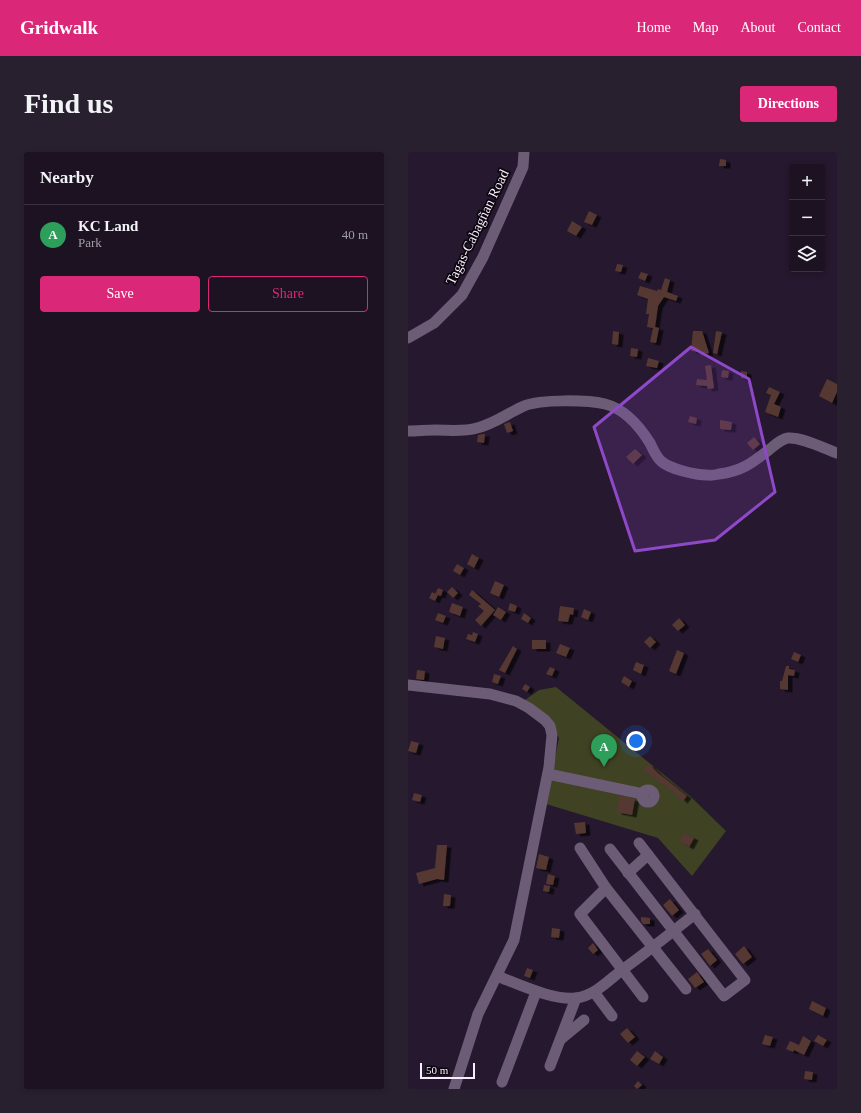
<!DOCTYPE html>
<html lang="en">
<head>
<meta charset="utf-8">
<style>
	body { margin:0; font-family:Georgia,serif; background:#29202f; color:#f1f3f6 }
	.controls { position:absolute; right:12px; top:12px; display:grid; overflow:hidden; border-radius:4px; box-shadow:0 2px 6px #0003 }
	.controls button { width:36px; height:36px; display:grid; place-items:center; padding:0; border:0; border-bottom:1px solid #3a3240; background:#1c1222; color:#f1f3f6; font:20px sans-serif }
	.scale { position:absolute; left:12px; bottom:10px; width:55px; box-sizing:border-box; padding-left:4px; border:2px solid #f7edfd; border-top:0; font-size:11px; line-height:14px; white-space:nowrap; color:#f7edfd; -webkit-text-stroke:3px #0c060f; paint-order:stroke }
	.you { position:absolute; left:228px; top:589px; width:14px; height:14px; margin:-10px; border:3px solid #fff; border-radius:50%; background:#1a73e8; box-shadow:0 0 0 6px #1a73e833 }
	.badge { display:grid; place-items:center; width:26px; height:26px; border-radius:50%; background:#db2777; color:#fff; font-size:13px; font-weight:700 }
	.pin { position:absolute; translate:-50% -33px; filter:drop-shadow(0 1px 2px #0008) }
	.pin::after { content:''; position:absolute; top:21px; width:14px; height:12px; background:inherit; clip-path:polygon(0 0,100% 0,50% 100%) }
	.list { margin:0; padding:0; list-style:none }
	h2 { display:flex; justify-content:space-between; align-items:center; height:52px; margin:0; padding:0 16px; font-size:17px }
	h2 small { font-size:13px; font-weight:400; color:#a09ea5 }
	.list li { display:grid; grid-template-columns:26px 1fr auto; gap:12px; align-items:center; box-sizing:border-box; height:60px; padding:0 16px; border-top:1px solid #3a3240 }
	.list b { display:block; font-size:15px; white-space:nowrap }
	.list p { margin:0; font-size:13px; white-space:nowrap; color:#a09ea5 }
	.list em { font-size:13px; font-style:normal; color:#a09ea5 }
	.actions { display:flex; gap:8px; padding:12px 16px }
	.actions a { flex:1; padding:9px 0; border:1px solid #db2777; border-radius:4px; text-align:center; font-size:14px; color:#db2777 }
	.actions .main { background:#db2777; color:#fff }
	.icon { flex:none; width:22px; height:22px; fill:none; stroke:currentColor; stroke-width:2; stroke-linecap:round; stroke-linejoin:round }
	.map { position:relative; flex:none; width:429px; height:937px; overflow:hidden; border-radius:4px }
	header { display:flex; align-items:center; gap:24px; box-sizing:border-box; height:56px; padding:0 20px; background:#db2777; color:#fff }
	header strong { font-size:19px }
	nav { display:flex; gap:22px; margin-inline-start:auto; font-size:14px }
	.intro { display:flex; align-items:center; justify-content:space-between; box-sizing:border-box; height:96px; padding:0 24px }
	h1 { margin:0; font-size:28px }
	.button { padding:10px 18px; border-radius:4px; background:#db2777; color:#fff; font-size:14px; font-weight:700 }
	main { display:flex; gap:24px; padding:0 24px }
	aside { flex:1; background:#1c1222; border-radius:4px; box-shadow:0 2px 6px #0003 }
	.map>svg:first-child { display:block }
	.green { fill:#3f4223 }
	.building { fill:#563732; filter:url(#shadow) }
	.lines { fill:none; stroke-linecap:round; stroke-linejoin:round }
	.minor { stroke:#6c5c76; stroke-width:11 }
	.marked { fill:#8e49c8; fill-opacity:0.2; stroke:#8e49c8; stroke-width:3; stroke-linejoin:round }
	.labels { text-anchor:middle; stroke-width:3.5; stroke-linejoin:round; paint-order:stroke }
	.street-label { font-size:14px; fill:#f7edfd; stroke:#0c060f }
</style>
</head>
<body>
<header>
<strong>Gridwalk</strong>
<nav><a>Home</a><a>Map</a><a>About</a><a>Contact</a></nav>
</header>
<div class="intro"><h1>Find us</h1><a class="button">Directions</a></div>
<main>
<aside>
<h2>Nearby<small></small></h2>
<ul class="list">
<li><span class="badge" style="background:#2e9e5b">A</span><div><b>KC Land</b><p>Park</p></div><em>40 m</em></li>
</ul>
<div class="actions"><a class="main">Save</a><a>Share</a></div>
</aside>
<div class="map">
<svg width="429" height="937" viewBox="0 0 429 937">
	<defs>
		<filter id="shadow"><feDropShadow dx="4.5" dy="2.5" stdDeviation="0" flood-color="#0009"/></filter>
	</defs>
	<rect width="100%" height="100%" fill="#26182e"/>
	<!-- green -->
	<polygon class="green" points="148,535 282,644 318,679 284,724 250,686 138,652 151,586 143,569 117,548 131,538"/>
	<!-- building -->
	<g class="building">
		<polygon points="312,7 318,8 318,14 311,14"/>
		<polygon points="181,59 189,63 184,73 176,70"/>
		<polygon points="164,69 174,75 168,84 159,79"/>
		<polygon points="209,112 215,113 213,120 207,119"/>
		<polygon points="233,120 240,122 237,129 230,126"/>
		<polygon points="257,126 262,128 259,140 270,144 268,149 256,145 250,154 247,175 251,176 248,191 242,190 245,176 239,175 241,162 238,162 240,147 229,143 232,134 249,139 250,137 253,138"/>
		<polygon points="205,179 211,180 210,193 204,192"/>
		<polygon points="285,179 294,179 301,201 293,203 293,200 283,199"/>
		<polygon points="308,179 314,180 309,202 305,201"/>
		<polygon points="223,196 230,197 229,205 222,204"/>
		<polygon points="240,206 251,209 249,216 238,214"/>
		<polygon points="303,213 306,236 300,237 299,234 288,233 289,227 299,228 297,214"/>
		<polygon points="314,218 321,219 320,226 313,225"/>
		<polygon points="333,219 339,220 339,226 333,226"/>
		<polygon points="419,227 429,232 429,240 424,251 411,244"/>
		<polygon points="361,235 372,240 366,252 373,255 370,265 357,260 363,243 358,241"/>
		<polygon points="282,264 289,266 288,272 280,270"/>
		<polygon points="312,268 324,270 323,278 312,277"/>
		<polygon points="102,270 105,279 99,281 96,272"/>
		<polygon points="75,282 77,282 76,291 69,290 70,283"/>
		<polygon points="346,285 352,292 345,298 339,291"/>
		<polygon points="227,297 234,303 225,312 218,305"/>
		<polygon points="64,402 71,406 66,416 59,412"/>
		<polygon points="49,412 56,416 52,423 45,419"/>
		<polygon points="87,429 96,433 91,445 82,441"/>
		<polygon points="44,435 50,441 45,446 39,440"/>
		<polygon points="30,436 35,438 33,444 27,442"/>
		<polygon points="64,438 87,458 73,474 67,468 76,459 70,454 73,452 61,443"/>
		<polygon points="24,440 30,443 27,449 21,446"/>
		<polygon points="44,451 55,455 52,464 41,460"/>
		<polygon points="102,451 109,454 107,460 100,458"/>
		<polygon points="152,454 166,456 165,463 162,462 160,470 150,469"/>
		<polygon points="90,455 98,460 93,468 85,463"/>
		<polygon points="176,457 183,460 180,468 173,465"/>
		<polygon points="30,461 38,464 35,471 27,468"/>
		<polygon points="116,461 123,466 120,471 113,467"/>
		<polygon points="271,466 277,473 270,479 264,473"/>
		<polygon points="65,480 70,482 67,490 58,487 60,482 64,483"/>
		<polygon points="28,484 37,486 35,497 26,495"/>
		<polygon points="242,484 248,490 242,496 236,490"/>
		<rect x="124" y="488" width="14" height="9"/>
		<polygon points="152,492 162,496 158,505 148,501"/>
		<polygon points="105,494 109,497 97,521 91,518"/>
		<polygon points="269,498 276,501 268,522 261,519"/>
		<polygon points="386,500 393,503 390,510 383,507"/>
		<polygon points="228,510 236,513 233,522 225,518"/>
		<polygon points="378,514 381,514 381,517 387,518 386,524 380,523 380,538 372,537 372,529 374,529"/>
		<polygon points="142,515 147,517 144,524 138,522"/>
		<polygon points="9,518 17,519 16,528 8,527"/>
		<polygon points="86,522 93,524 90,532 84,530"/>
		<polygon points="216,524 224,529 221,535 213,530"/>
		<polygon points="117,532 122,535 119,540 114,537"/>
		<polygon points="3,589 11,591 8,601 0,599"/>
		<polygon points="241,612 251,622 279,644 275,649 267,641 235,618"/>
		<polygon points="6,641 14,643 12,650 4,648"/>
		<polygon points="212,644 227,647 224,663 209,660"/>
		<polygon points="177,670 178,681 168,682 166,671"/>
		<polygon points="276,681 286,686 281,695 271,689"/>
		<polygon points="29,693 39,693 36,728 29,727 11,732 8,721 27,716"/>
		<polygon points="131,702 141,705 138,718 128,716"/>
		<polygon points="140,722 147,724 145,733 138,732"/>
		<polygon points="136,733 142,734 141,740 135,739"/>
		<polygon points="36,742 43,743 42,754 35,754"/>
		<polygon points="262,747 271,758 264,764 255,753"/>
		<polygon points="233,765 242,766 242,772 235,772 233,769"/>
		<polygon points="144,776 152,777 151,786 143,785"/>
		<polygon points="185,791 190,798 185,802 180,796"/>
		<polygon points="336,794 344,805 335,812 327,802"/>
		<polygon points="300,797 309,808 302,814 293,802"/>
		<polygon points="119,816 125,818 122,826 116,824"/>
		<polygon points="289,820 296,830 287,836 280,827"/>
		<polygon points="404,849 418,856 415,864 401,857"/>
		<polygon points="219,876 227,885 220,891 212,882"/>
		<polygon points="357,883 365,885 362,894 354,892"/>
		<polygon points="410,883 419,888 415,894 406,889"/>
		<polygon points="395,884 403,889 396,903 386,898 385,900 378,897 382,889 391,893"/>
		<polygon points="229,899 237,905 229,914 222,908"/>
		<polygon points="247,899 255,905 251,912 242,907"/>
		<polygon points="397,919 405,920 404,928 396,927"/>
		<polygon points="230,929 234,933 229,937 226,934"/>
	</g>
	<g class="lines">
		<!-- minor -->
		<g class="minor">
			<polyline points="0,186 26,171 54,143 75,105 115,15 116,0"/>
			<path d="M0 279C9 279 18 278 27 278 41 278 55 280 69 276 86 272 100 261 116 254 133 247 180 248 197 252 217 257 232 275 242 291 245 297 248 305 253 309 261 317 288 323 299 323 303 324 307 323 311 322 334 319 344 311 362 297 367 293 373 287 380 286 394 285 415 296 429 301"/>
			<polyline points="0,533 82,542 108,549 121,556 137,568 142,574 144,583 141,615 106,788 70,862 46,937"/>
			<polyline points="140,622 235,642"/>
			<circle cx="240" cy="644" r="6"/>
			<polyline points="172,696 198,736"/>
			<polyline points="202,697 316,844 337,828 231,691"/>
			<polyline points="220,721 240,703"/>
			<path d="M89 824C110 832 146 849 168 846 186 844 200 829 214 818 239 800 263 781 287 762"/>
			<polyline points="186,840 204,864"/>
			<polyline points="235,845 172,762 198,736 278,837"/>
			<polyline points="153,887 176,868"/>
			<polyline points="142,914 168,846"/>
			<polyline points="94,930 128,840"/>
		</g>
	</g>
	<!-- marked area -->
	<path class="marked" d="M283 195 341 227 367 340 307 388 227 399 186 275Z"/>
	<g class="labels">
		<!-- street labels -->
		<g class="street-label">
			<text transform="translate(69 75) rotate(-64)" y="5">Tagas-Cabagñan Road</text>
		</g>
	</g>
</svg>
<div class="controls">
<button>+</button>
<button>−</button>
<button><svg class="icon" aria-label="layers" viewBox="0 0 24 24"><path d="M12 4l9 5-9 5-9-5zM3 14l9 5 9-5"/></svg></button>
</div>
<div class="scale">50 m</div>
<div class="you"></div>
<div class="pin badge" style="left:196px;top:615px;background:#2e9e5b">A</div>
</div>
</main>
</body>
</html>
